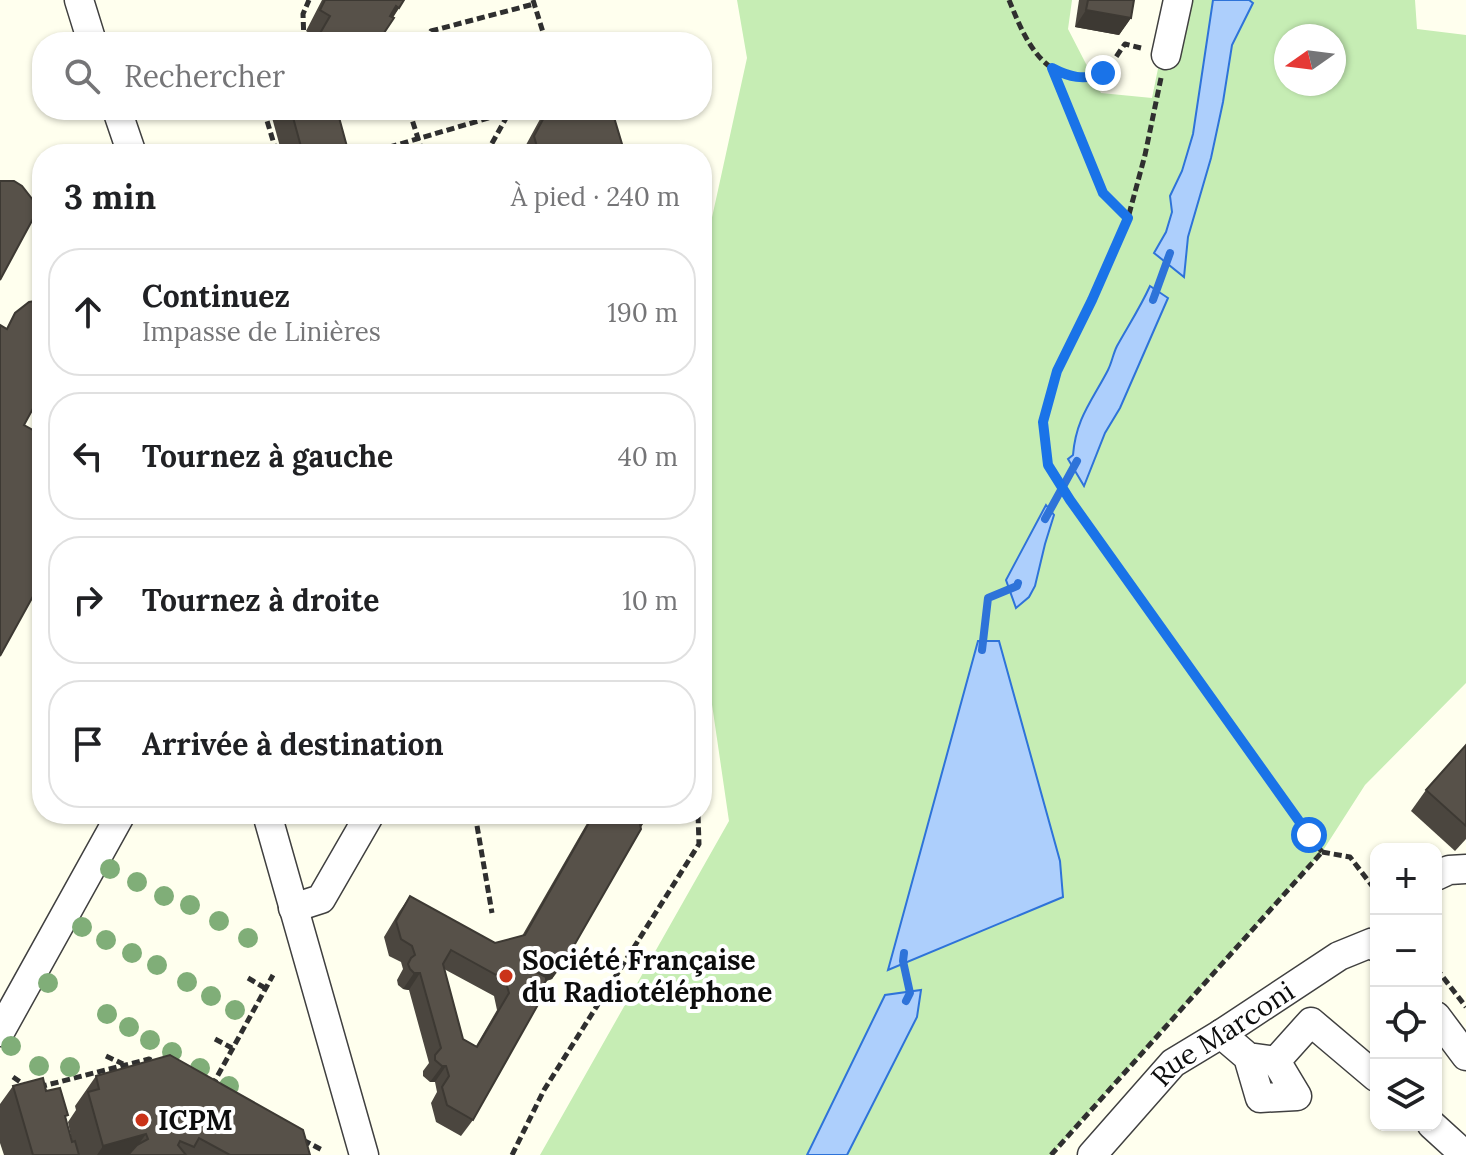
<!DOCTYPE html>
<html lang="fr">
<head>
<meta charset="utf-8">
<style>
	body { margin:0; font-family:Lora,serif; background:#f6f6f6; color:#202124 }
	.controls { position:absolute; right:24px; bottom:24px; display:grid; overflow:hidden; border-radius:16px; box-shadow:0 2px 6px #0004 }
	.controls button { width:72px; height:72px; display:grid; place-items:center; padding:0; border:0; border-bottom:2px solid #e0e0e0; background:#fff; color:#202124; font:40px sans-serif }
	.compass { position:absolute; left:1274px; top:24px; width:72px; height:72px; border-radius:50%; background:#fff; box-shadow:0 2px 6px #0004; rotate:256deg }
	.stop { position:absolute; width:24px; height:24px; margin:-18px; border:6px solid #1a73e8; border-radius:50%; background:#fff }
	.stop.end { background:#1a73e8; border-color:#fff; box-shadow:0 2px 8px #0008 }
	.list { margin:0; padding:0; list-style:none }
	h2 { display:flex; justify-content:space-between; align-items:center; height:104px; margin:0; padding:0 32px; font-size:34px }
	h2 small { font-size:26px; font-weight:400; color:#757577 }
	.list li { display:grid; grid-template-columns:52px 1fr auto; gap:24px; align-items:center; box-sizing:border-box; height:128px; margin:0 16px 16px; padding:0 16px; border:2px solid #e0e0e0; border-radius:32px }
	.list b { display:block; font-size:30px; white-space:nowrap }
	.list p { margin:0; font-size:26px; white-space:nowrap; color:#757577 }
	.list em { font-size:26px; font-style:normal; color:#757577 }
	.icon { flex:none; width:44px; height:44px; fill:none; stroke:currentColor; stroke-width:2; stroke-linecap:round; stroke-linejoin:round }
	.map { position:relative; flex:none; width:1466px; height:1155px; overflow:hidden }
	.search { position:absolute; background:#fff; box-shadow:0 2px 6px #0004; left:32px; top:32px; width:680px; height:88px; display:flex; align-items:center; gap:20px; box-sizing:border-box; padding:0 28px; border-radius:32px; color:#757577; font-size:30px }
	.panel { position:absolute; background:#fff; box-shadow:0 2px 6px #0004; left:32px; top:144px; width:680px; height:680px; border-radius:32px }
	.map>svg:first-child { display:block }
	.green { fill:#c6edb4; fill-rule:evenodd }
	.water { fill:#adcffc; stroke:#2e73d9; stroke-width:2 }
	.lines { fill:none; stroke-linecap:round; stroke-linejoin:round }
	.stream { stroke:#2e73d9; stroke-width:8 }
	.minor-casing { stroke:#404040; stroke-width:31 }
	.path { stroke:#2f2f2f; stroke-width:5; stroke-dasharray:8 4; stroke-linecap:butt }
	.minor { stroke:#fff; stroke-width:28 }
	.tree { fill:#80ae78 }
	.wall { fill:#4b463f; fill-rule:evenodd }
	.shaded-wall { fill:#3d3933 }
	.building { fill:#575149; stroke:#3d3933; stroke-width:2; fill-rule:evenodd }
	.route { stroke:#1a73e8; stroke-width:10 }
	.poi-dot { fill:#ca3319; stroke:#fff; stroke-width:3 }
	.labels { text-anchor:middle; stroke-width:8; stroke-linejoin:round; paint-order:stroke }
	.poi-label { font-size:28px; font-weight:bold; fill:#0d0d0d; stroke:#fff; text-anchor:start }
	.street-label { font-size:28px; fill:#0d0d0d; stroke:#fff }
</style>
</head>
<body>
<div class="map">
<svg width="1466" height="1155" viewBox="0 0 1466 1155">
	<rect width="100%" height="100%" fill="#ffe"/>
	<!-- green -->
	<path class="green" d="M737 0H1072L1068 29 1101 93 1152 98 1172 0H1415L1417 29 1466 35V683L1365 785 1322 852 1051 1155H540L729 821 702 636V263L747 58ZM1286 36H1334V84H1286Z"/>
	<!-- water -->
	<g class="water">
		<polygon points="1213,0 1249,0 1253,3 1232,45 1223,102 1211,158 1188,237 1184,277 1154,253 1166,232 1172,212 1170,196 1182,171 1193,134"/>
		<path d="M1150 286 1168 298 1120 408 1105 433 1084 486 1068 459 1073 455C1076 418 1092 401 1108 370 1112 362 1113 354 1117 346 1128 326 1140 308 1150 286Z"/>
		<polygon points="1046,505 1054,515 1045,544 1035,586 1029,597 1016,608 1006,580"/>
		<polygon points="978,641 999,641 1060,861 1063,897 888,970"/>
		<polygon points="921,990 917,1017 847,1155 807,1155 885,995"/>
	</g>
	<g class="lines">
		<!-- stream -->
		<g class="stream">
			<polyline points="1153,300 1170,253"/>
			<polyline points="1045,519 1077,461"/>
			<polyline points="982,650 988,598 1017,586 1018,583"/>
			<polyline points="904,953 903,961 910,993 906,1001"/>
		</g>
		<!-- minor casing -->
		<g class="minor-casing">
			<g id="minor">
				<polyline points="79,0 92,42"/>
				<polyline points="1166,55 1178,0"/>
				<polyline points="117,110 132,154"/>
				<polyline points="267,814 364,1155"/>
				<polyline points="1436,876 1449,870 1466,869"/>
				<polyline points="293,908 321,899 370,814"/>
				<polyline points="1436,1016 1466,1056"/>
				<polyline points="0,1032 121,814"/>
				<polyline points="1221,1034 1248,1057 1276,1061 1297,1096 1260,1098 1248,1057"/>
				<polyline points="1276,1061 1311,1022 1376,1077"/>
				<polyline points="1432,1125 1465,1155"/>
				<path id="s1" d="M1092 1155 1173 1063 1221 1034 1339 956 1371 943 1376 947"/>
			</g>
		</g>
		<!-- path -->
		<g class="path">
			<polyline points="533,0 546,42"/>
			<path d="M1009 0C1023 34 1039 77 1083 77 1089 77 1096 77 1101 74 1111 67 1118 53 1125 44L1141 48"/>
			<polyline points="304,42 303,14 309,0"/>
			<polyline points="425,42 431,31 534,4"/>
			<polyline points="567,42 591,38"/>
			<polyline points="1052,68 1103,193 1127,218"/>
			<polyline points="1161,78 1145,155 1128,218 1092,300 1057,371 1043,422 1048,465 1070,500 1322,852"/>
			<polyline points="267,110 265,114 277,154"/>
			<polyline points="409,110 423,154"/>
			<polyline points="366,154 509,112"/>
			<polyline points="486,154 510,111"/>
			<polyline points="475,814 492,913"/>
			<polyline points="1322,852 1350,857 1376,891"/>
			<polyline points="1436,968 1466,1007"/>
			<polyline points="248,978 265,988"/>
			<polyline points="215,1039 232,1048"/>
			<polyline points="106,1056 123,1064"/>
			<polyline points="13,1077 26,1086"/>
			<polyline points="212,1086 273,975"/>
			<polyline points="39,1087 149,1059 156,1063"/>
			<polyline points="303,1140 324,1151"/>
			<polyline points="512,1155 544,1090 699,844 698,814"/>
			<polyline points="1051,1155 1322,852"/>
		</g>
		<!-- minor -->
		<use href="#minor" class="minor"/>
	</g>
	<!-- trees -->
	<g class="tree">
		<circle cx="110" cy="869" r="10"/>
		<circle cx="137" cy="882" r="10"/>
		<circle cx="164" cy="896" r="10"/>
		<circle cx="190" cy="905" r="10"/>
		<circle cx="219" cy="921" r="10"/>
		<circle cx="82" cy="927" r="10"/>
		<circle cx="248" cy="938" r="10"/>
		<circle cx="106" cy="940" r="10"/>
		<circle cx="132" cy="953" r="10"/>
		<circle cx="157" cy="965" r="10"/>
		<circle cx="187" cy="982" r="10"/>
		<circle cx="48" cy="983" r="10"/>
		<circle cx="211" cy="996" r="10"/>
		<circle cx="235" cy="1010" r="10"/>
		<circle cx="107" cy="1014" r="10"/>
		<circle cx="129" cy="1027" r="10"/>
		<circle cx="150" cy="1040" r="10"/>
		<circle cx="11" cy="1046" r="10"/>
		<circle cx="172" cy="1052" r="10"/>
		<circle cx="39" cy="1066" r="10"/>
		<circle cx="70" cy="1067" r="10"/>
		<circle cx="200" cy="1068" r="10"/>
		<circle cx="229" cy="1086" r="10"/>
	</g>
	<!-- wall -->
	<g class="wall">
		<polygon points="322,0 404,0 378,42 312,42 315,37 306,31"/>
		<polygon points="1079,0 1134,0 1131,18 1119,35 1075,27"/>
		<polygon points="274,110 337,110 349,154 282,154 271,114"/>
		<polygon points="545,110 628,110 625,114 614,117 625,154 521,154"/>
		<polygon points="1466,745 1466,839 1455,851 1411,811 1426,790"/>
		<path d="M593 814 649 815 641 827 552 979 546 981 541 988 473 1120 461 1136 436 1122 431 1103 437 1092 435 1082H430L423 1076V1071L429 1063 409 990 403 989 398 985 397 980 403 969 401 962 389 956 384 937 399 912 410 896 495 943 522 936 586 825ZM444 969 494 996 497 1010 476 1046 463 1039Z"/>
		<polygon points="96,1076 310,1155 4,1155 0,1143 0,1104 13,1086 46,1091 66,1118 72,1142 68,1122 76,1110 75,1106"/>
	</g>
	<!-- shaded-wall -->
	<g class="shaded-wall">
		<polygon points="396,6 399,8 384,29 381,27"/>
		<polygon points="1086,10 1131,18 1119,35 1075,27"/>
		<polygon points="601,110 628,110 625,114 593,123"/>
		<polygon points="649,815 638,831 639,820"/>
		<polygon points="564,963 552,979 525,988 536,972"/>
		<polygon points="414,973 420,973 409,990 403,989"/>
		<polygon points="442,1066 446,1066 435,1082 430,1082"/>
		<polygon points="146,1134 131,1155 97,1155 103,1146"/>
	</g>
	<!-- building -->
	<g class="building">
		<polygon points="325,0 404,0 399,8 396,6 390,16 394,18 378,42 369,37 366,42 315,42 330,16 320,10"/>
		<polygon points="1088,0 1134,0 1131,18 1086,10"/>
		<polygon points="291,110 337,110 349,154 303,154"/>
		<polygon points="548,110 606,110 613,114 625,154 539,154 534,136"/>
		<polygon points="0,181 14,181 22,186 33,200 34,217 0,280"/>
		<polygon points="42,300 42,392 24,425 42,435 42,580 0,656 0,325 7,329 15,313 29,302"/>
		<polygon points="1466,745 1466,826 1426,790"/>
		<path d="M594 814H649L639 820 641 829 564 963 536 972 546 977V981L541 987 544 994 473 1120 447 1105 442 1087 449 1076 446 1066H442L435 1060V1055L441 1048 420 973H414L410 969 408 964 411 958 415 955 412 946 401 939 396 921 410 896 495 943 525 935ZM451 950 505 980 509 993 477 1047 463 1039 443 964Z"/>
		<polygon points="170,1055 303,1130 310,1155 230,1155 199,1138 194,1147 180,1141 178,1145 186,1155 128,1155 137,1145 148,1139 146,1134 103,1146 88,1092 99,1089 96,1076"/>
		<polygon points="43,1078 46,1091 60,1088 68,1115 65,1116 72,1142 75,1141 79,1155 33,1155 13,1086"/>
	</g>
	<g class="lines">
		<!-- route -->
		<path class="route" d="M1103 73C1084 81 1069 77 1052 68L1103 193 1128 218 1092 300 1057 371 1043 422 1048 465 1070 500 1309 835"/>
	</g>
	<!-- markers -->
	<g class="poi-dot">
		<circle cx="506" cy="976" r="8"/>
		<circle cx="142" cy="1120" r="8"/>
	</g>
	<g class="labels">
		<!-- poi labels -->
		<g class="poi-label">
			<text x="522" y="970">Société Française<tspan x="522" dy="32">du Radiotéléphone</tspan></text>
			<text x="158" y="1130">ICPM</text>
		</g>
		<!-- street labels -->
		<g class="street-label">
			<text dy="10" stroke="none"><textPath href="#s1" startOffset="180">Rue Marconi</textPath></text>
		</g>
	</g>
</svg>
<div class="controls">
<button>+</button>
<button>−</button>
<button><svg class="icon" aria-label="locate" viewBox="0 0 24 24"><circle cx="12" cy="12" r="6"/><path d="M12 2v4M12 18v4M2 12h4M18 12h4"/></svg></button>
<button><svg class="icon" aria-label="layers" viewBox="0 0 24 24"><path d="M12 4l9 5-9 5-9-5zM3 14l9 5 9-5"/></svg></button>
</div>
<svg class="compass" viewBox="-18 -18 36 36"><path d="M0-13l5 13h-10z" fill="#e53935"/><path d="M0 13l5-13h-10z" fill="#757577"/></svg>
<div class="stop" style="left:1309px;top:835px"></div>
<div class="stop end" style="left:1103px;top:73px"></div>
<div class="search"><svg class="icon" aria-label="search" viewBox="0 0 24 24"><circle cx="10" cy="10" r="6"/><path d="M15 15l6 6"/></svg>Rechercher</div>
<section class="panel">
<h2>3 min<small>À pied · 240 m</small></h2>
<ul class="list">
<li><svg class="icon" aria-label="ahead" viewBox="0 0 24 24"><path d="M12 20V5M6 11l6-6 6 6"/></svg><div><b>Continuez</b><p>Impasse de Linières</p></div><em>190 m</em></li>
<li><svg class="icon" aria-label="left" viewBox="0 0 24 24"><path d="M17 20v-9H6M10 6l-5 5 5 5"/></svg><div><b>Tournez à gauche</b></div><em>40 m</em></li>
<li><svg class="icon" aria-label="right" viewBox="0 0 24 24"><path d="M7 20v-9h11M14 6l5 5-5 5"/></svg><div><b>Tournez à droite</b></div><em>10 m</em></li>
<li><svg class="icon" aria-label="arrive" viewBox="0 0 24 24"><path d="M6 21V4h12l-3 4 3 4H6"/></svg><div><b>Arrivée à destination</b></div></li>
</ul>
</section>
</div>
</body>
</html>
